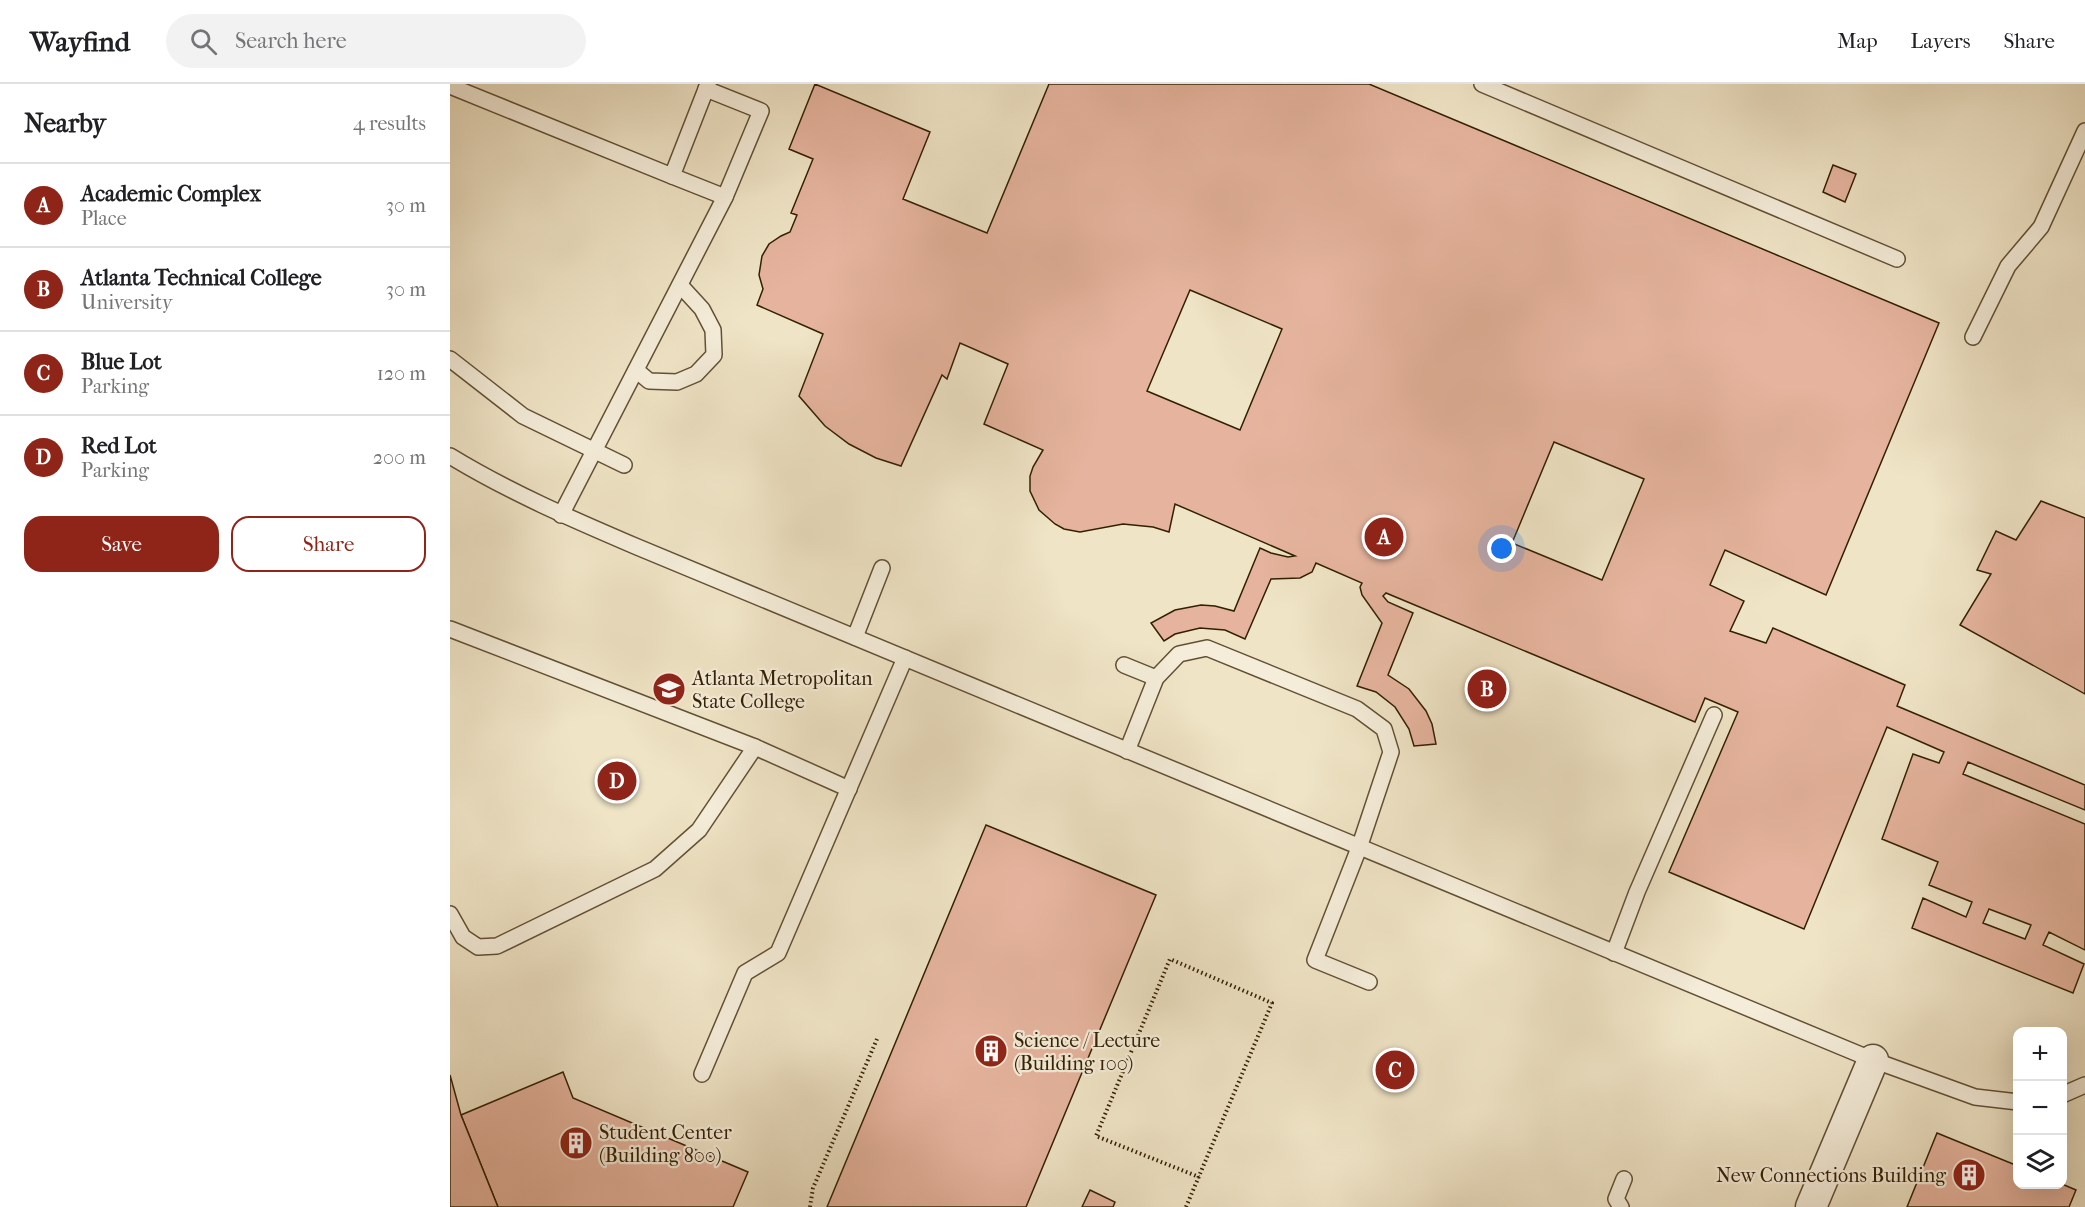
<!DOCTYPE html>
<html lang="en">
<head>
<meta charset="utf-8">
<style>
	body { margin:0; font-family:"IM FELL French Canon",serif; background:#f2f2f2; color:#202124 }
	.controls { position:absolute; right:18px; bottom:18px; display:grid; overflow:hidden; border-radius:12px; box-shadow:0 6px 24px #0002 }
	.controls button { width:54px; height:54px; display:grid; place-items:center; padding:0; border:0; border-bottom:2px solid #e0e0e0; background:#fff; color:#202124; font:30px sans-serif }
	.you { position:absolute; left:1052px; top:465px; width:21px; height:21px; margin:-15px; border:4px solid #fff; border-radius:50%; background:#1a73e8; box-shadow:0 0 0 9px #1a73e833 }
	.badge { display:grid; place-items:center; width:39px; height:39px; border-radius:50%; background:#8f2418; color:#fff; font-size:20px; font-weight:700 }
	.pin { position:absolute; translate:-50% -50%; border:3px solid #fff; box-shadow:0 2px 6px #0006 }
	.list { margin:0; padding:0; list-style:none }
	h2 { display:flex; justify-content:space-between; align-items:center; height:78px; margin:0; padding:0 24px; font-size:26px }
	h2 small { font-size:20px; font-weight:400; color:#757577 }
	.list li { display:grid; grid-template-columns:39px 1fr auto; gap:18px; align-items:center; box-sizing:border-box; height:84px; padding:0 24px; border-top:2px solid #e0e0e0 }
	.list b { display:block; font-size:22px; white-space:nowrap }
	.list p { margin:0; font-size:20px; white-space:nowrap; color:#757577 }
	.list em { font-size:20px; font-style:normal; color:#757577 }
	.actions { display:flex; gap:12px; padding:18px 24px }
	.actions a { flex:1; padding:14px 0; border:2px solid #8f2418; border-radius:18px; text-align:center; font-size:21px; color:#8f2418 }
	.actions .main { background:#8f2418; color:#fff }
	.icon { flex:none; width:33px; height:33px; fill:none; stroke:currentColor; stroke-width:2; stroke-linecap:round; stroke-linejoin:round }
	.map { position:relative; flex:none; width:1635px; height:1123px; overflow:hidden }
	header { display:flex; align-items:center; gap:36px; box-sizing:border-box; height:84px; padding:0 30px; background:#fff; border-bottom:2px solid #e0e0e0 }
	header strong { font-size:28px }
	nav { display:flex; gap:33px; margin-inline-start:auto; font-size:21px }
	.search { width:420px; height:54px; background:#f2f2f2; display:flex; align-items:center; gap:15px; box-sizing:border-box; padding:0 21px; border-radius:33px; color:#757577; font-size:22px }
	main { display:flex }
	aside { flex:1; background:#fff }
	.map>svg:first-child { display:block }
	.building { fill:#e6b49e; stroke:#322003; stroke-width:1.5; fill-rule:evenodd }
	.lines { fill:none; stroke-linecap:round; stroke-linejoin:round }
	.service-casing { stroke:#615134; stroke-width:18 }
	.minor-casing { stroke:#615134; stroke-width:33 }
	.path { stroke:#322003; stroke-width:4; stroke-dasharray:1.5 3; stroke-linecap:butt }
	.service { stroke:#f5edda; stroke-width:15 }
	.minor { stroke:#f5edda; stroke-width:30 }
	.labels { text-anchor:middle; stroke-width:4.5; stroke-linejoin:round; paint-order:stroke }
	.poi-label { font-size:20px; fill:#322003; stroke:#f5edda; text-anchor:start }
</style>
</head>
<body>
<header>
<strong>Wayfind</strong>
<div class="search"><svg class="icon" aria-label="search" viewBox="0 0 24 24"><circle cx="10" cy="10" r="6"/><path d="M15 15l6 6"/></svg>Search here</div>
<nav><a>Map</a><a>Layers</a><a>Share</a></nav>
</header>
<main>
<aside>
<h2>Nearby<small>4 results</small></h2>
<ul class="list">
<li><span class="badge">A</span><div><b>Academic Complex</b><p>Place</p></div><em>30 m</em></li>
<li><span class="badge">B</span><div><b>Atlanta Technical College</b><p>University</p></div><em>30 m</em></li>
<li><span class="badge">C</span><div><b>Blue Lot</b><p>Parking</p></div><em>120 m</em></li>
<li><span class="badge">D</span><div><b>Red Lot</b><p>Parking</p></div><em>200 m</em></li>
</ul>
<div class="actions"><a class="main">Save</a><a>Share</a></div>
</aside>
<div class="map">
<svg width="1635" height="1123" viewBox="0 0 1635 1123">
	<rect width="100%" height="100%" fill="#efe4c6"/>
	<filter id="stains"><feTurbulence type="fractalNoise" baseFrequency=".00333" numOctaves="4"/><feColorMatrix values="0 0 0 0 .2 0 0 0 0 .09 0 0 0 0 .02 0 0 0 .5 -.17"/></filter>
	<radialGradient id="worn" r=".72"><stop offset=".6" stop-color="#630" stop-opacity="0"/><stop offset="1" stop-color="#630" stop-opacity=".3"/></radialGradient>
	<!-- building -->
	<g class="building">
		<path d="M365 0 480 48 453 115 537 149 599 0H919L1489 239 1376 511 1275 466 1260 501 1294 517 1280 547 1316 559 1323 544 1455 601 1447 622 1635 701V726L1518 678 1513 690 1635 740V866L1599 848 1593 861 1634 880 1623 909 1462 844 1473 814 1516 833 1522 818 1479 801 1488 778 1432 755 1463 670 1489 679 1494 668 1437 643 1354 845 1219 788 1288 628 1255 614 1245 638 936 509 933 512 938 518 963 529 938 591 959 605 976 627 982 640 986 660 964 662 959 645 945 623 926 608 907 602 932 539 912 511 910 503 912 499 866 479 862 488 850 494 821 495 795 555 775 546 750 544 725 550 714 557 701 539 725 526 751 521 765 522 784 527 810 464 821 469 838 473 845 472 725 420 719 448 703 443 673 440 630 448 614 445 605 440 589 426 580 407V392L583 383 593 366 534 340 558 280 510 259 497 295 492 291 451 382 426 374 399 360 375 342 349 312 373 250 307 221 313 205 309 191 312 172 319 160 331 152 340 148 347 131 341 129 363 75 339 65ZM740 206 832 245 790 346 697 307ZM1104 358 1194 395 1152 496 1062 459ZM1539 825 1581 841 1575 855 1533 839Z"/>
		<polygon points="1383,81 1406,90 1395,118 1373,108"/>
		<polygon points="1591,417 1635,434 1635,610 1510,541 1541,490 1527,486 1546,447 1566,456"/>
		<polygon points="536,741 706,811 576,1123 377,1123"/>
		<polygon points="113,988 123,1014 298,1088 283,1123 48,1123 11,1031"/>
		<polygon points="0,991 11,1031 48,1123 0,1123"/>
		<polygon points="1487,1049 1568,1082 1568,1100 1612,1100 1626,1106 1619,1123 1457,1123"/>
		<polygon points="640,1106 665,1118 663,1123 632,1123"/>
	</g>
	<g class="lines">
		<!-- service casing -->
		<g class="service-casing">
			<g id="service">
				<polyline points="258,0 222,92 275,113"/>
				<polyline points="1032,0 1447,175"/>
				<polyline points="0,2 222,92"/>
				<polyline points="1523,253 1558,182 1591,143 1635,47"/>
				<polyline points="0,275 73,332 174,381"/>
				<polyline points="186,286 199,297 227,298 246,290 264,271 263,246 252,225 230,201"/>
				<path d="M0 372C59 408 122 435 185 462L1423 976 1525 1013 1568 1018"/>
				<polyline points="111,431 275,113 311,27 256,5"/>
				<polyline points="0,545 305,663 399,705"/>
				<polyline points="405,553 432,484"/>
				<polyline points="674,581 706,594"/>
				<polyline points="677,667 706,594 729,570 757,564 907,625 934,645 941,668 909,764 865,876 919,898"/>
				<polyline points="0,830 13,853 28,863 47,862 205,785 249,746 305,663"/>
				<polyline points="1164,869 1187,808 1264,631"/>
				<polyline points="252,990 295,889 328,869 455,574"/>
				<polyline points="1612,1011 1635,1001"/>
				<polyline points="1171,1123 1166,1115 1174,1095"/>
			</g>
		</g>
		<!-- minor casing -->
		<g class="minor-casing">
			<polyline id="minor" points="1361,1123 1423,976"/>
		</g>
		<!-- path -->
		<g class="path">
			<polyline points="360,1123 363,1104 427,955"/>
			<polyline points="736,1123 822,919 720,875 646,1052 749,1093"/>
		</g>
		<!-- service -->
		<use href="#service" class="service"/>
		<!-- minor -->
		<use href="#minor" class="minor"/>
	</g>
	<!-- icons -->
	<defs>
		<g id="university-disc" transform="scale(1.725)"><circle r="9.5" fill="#8f2418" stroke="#f5edda"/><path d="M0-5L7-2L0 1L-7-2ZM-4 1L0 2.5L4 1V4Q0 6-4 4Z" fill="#fff"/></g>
		<g id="building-disc" transform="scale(1.725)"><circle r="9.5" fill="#8f2418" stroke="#f5edda"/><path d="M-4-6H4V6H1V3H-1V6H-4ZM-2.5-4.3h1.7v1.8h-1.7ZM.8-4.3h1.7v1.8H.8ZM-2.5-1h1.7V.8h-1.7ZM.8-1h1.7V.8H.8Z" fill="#fff"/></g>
	</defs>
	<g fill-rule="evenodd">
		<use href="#university-disc" x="219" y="605"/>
		<use href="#building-disc" x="541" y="967"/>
		<use href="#building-disc" x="126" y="1059"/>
		<use href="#building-disc" x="1519" y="1091"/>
	</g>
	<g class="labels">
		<!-- poi labels -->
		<g class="poi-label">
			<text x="242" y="601">Atlanta Metropolitan<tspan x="242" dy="23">State College</tspan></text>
			<text x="564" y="963">Science / Lecture<tspan x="564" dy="23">(Building 100)</tspan></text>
			<text x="149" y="1055">Student Center<tspan x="149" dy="23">(Building 800)</tspan></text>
			<text x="1496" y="1098" text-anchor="end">New Connections Building</text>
		</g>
	</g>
	<rect width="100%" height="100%" filter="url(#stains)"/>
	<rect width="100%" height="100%" fill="url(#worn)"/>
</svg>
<div class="controls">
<button>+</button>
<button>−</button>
<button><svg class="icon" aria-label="layers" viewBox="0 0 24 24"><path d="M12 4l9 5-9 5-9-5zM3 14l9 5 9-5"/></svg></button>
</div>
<div class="you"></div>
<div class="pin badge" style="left:934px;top:453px">A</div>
<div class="pin badge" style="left:1037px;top:605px">B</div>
<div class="pin badge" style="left:945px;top:986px">C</div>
<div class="pin badge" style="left:167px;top:697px">D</div>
</div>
</main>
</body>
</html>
